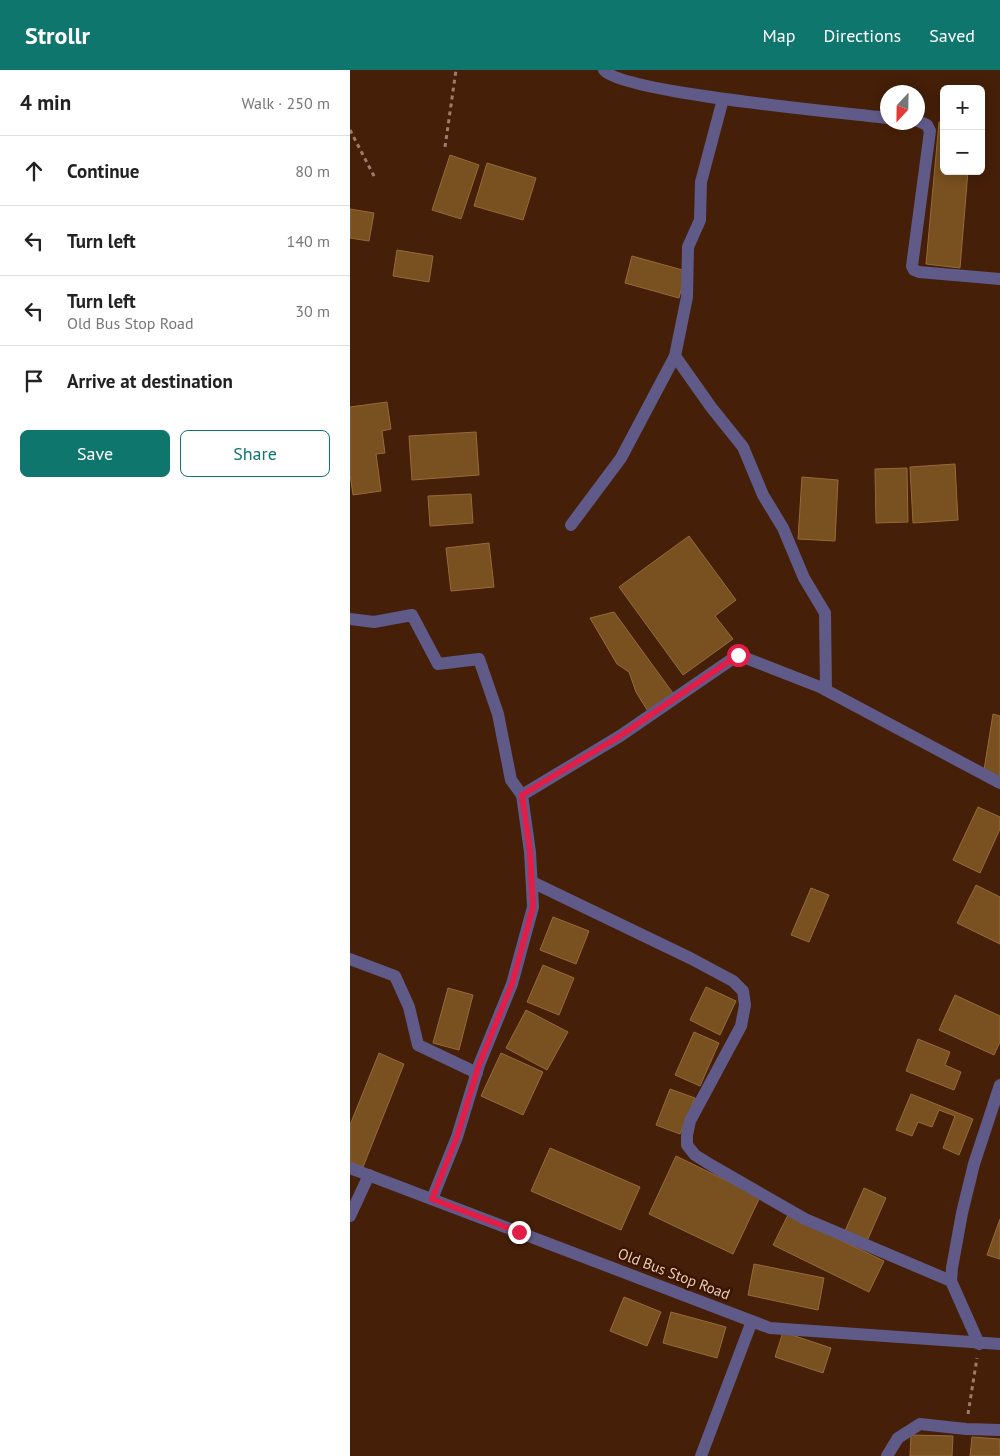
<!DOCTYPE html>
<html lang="en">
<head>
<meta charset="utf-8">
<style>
	body { margin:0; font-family:"PT Sans",sans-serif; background:#f2f2f2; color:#222 }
	.controls { position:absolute; right:15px; top:15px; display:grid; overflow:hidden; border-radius:8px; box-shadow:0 2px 12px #0003 }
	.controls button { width:45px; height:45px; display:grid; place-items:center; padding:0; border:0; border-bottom:1px solid #e0e0e0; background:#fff; color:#222; font:25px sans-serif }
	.compass { position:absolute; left:530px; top:15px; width:45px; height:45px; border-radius:50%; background:#fff; box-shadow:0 2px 12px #0003; rotate:202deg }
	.stop { position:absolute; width:15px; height:15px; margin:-11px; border:4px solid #e11d48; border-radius:50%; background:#fff }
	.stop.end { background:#e11d48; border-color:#fff; box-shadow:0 1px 5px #0008 }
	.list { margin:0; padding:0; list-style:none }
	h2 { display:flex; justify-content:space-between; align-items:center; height:65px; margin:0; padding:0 20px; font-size:21px }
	h2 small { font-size:16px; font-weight:400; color:#767676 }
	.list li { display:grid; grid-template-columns:32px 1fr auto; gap:15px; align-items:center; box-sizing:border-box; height:70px; padding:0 20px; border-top:1px solid #e0e0e0 }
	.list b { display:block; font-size:19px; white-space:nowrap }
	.list p { margin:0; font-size:16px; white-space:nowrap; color:#767676 }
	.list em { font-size:16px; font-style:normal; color:#767676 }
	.actions { display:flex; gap:10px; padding:15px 20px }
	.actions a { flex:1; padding:11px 0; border:1px solid #0f766e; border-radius:8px; text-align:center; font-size:18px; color:#0f766e }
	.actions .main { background:#0f766e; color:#fff }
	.icon { flex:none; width:28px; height:28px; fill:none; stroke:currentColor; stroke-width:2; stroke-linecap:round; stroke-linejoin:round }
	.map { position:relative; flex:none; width:650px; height:1386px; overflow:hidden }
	header { display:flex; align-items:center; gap:30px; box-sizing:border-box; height:70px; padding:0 25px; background:#0f766e; color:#fff }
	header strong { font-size:24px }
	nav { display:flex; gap:28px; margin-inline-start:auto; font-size:18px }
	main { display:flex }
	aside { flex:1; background:#fff }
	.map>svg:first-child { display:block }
	.building { fill:#79501f; stroke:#966b3b }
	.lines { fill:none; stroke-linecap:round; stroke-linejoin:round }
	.path { stroke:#9f7d6a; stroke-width:3; stroke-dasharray:4 4; stroke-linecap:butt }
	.minor { stroke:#5f5a88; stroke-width:12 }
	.tertiary { stroke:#5f5a88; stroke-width:12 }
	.route { stroke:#e11d48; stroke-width:6 }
	.labels { text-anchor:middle; stroke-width:5; stroke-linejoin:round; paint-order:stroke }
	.street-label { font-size:15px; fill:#ebcbbc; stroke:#3a1500 }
</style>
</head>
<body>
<header>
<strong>Strollr</strong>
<nav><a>Map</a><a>Directions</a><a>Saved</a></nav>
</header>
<main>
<aside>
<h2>4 min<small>Walk · 250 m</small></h2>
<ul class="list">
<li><svg class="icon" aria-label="ahead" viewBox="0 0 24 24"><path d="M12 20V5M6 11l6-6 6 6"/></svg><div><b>Continue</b></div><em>80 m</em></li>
<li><svg class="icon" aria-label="left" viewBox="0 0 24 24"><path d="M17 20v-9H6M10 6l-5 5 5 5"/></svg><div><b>Turn left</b></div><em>140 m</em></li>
<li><svg class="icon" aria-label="left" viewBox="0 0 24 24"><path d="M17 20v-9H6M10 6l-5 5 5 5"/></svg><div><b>Turn left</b><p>Old Bus Stop Road</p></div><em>30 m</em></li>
<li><svg class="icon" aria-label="arrive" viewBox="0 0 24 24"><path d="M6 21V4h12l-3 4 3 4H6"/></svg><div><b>Arrive at destination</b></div></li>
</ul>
<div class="actions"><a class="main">Save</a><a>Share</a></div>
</aside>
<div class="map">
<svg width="650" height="1386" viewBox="0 0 650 1386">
	<rect width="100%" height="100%" fill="#451f08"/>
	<!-- building -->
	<g class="building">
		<polygon points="589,52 594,52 594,101 618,101 610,198 576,194"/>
		<polygon points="100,85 129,95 111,149 82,140"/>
		<polygon points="137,93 186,108 173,150 124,136"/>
		<polygon points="0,139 24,143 19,171 0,168"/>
		<polygon points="47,180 83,186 79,212 43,206"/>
		<polygon points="282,186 336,201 329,228 275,213"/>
		<polygon points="37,332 41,359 32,361 35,383 26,384 31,421 3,425 0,404 0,337"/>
		<polygon points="126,362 129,405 62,410 59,366"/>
		<polygon points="605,394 608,450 563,453 560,397"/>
		<polygon points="557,398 558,452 526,453 525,399"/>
		<polygon points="452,407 488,410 485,471 448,469"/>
		<polygon points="121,424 123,453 80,456 78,426"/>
		<polygon points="339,466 386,530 365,546 383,569 333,605 269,517"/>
		<polygon points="139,473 144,517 101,521 96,478"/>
		<polygon points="264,542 325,626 299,643 286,622 279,602 267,594 240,548"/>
		<polygon points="643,644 650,646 650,708 634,700"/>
		<polygon points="628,737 650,747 650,759 630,803 603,790"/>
		<polygon points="626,815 650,827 650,874 607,853"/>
		<polygon points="461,818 479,825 459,872 441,865"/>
		<polygon points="203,847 239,861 226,894 190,880"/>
		<polygon points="193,895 224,908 209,945 177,932"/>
		<polygon points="356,917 386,931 370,965 340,950"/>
		<polygon points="98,918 123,925 109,980 83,973"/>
		<polygon points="605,925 650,946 650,972 644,985 589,960"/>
		<polygon points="176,940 218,962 197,1000 156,978"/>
		<polygon points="344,962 369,973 350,1016 325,1005"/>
		<polygon points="568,969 600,982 595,995 611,1002 604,1020 556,1001"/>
		<polygon points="29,983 54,994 13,1097 0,1092 0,1055"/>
		<polygon points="151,983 193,1002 173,1045 131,1026"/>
		<polygon points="320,1019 345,1028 330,1064 306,1055"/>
		<polygon points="561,1024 623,1049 609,1085 593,1078 605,1046 589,1040 582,1057 568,1052 562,1066 546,1060"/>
		<polygon points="200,1078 290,1117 271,1160 181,1121"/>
		<polygon points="326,1086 410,1127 383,1184 299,1144"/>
		<polygon points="514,1118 536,1128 517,1171 495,1161"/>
		<polygon points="438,1145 534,1191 519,1222 423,1175"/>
		<polygon points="650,1149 650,1189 637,1185"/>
		<polygon points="404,1194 474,1208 468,1240 398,1225"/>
		<polygon points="274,1227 311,1242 297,1276 260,1261"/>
		<polygon points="321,1242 376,1257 367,1288 313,1273"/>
		<polygon points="433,1262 481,1278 473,1303 425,1287"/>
		<polygon points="561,1365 603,1366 602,1386 560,1386"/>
		<polygon points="622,1367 650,1369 650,1386 620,1386"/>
	</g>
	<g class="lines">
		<!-- path -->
		<g class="path">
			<polyline points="0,60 25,108"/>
			<polyline points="95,77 106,0"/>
			<polyline points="618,1344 627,1288"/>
		</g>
		<!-- minor -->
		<g class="minor">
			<path d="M254 0C271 23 497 43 538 48"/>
			<polyline points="373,29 351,112 350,150 338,177 337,227 325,286 361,337 393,377 413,425 433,458 454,508 475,543 476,620"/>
			<polyline points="568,51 577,55 580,61 562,196 564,200 569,202 650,209"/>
			<polyline points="221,455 271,388 325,286"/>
			<polyline points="0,549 24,552 62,545 88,594 129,589 148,644 161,710 172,725"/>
			<polyline points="182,812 340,888 383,911 393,921 395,935 391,956 340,1051 337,1065 337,1075 345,1085 361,1095 455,1149 601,1211"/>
			<polyline points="0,889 45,906 59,937 68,975 127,1003"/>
			<polyline points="82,1129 107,1067 129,995 162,914 183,837 180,782 172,725 270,666 388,585 470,617 650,713"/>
			<polyline points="0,1146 19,1105"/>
			<polyline points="629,1274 601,1211 602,1198 612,1143 624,1094 650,1015"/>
			<polyline points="351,1386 402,1251"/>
			<polyline points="537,1386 548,1368 570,1354 616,1359 650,1360"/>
		</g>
		<!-- tertiary -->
		<polyline class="tertiary" points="0,1098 420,1258 650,1274"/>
	</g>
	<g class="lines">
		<!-- route -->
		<polyline class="route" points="169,1162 82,1129 107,1067 129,995 162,914 183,837 180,782 172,725 270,666 388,585"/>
	</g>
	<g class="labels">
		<!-- street labels -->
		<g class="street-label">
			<text transform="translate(324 1204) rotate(21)" y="5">Old Bus Stop Road</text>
		</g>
	</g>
</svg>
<div class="controls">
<button>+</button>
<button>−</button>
</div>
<svg class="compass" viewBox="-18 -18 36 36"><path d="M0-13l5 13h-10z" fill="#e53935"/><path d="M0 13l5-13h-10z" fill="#767676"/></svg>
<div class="stop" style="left:388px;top:585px"></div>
<div class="stop end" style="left:169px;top:1162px"></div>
</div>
</main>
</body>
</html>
